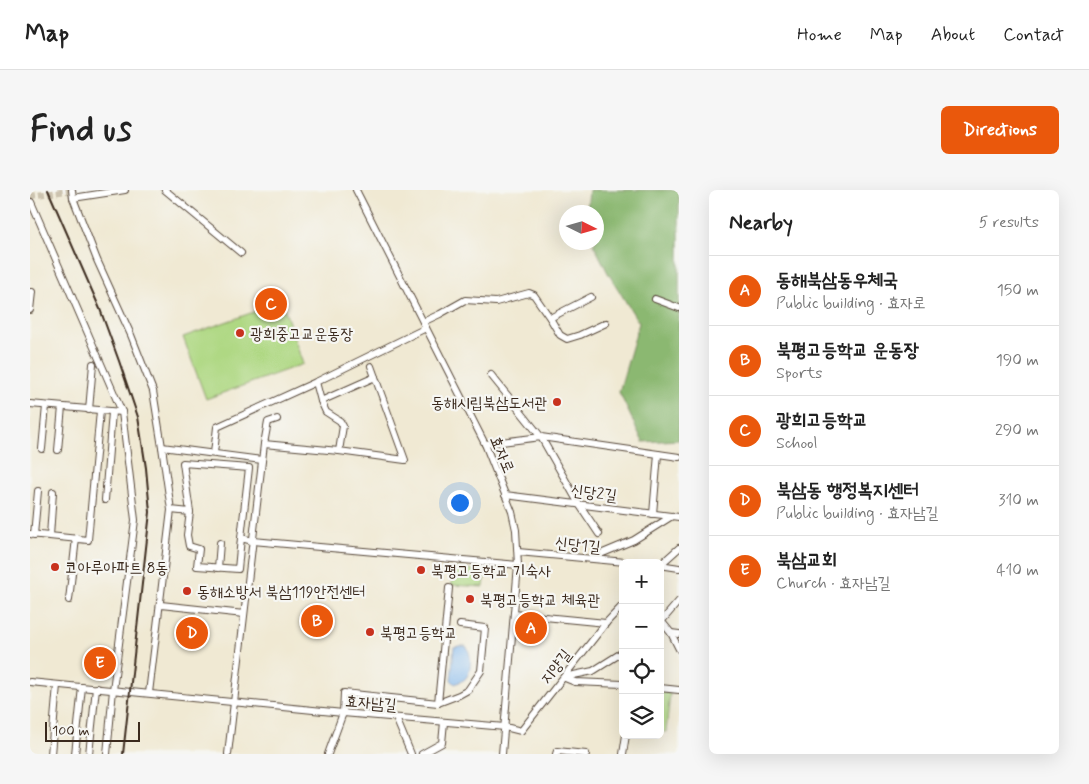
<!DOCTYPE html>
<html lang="en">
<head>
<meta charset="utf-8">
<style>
	body { margin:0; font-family:Mynerve,"Poor Story",sans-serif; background:#f6f6f6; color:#222 }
	.controls { position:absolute; right:15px; bottom:15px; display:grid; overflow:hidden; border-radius:8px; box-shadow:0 5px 20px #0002 }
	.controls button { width:45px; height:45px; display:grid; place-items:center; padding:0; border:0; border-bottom:1px solid #e0e0e0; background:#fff; color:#222; font:25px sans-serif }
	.compass { position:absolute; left:529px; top:15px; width:45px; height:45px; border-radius:50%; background:#fff; box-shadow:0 5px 20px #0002; rotate:95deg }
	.scale { position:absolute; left:15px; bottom:12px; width:95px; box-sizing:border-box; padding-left:5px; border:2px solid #3b2a1e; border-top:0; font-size:14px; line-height:18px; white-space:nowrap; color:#3b2a1e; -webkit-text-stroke:4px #f6f6f2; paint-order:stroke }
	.you { position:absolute; left:429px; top:312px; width:18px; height:18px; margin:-12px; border:4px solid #fff; border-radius:50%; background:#1a73e8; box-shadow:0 0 0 8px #1a73e833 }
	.badge { display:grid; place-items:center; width:32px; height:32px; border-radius:50%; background:#ea580c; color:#fff; font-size:16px; font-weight:700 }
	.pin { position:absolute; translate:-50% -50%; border:2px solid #fff; box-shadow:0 1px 5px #0006 }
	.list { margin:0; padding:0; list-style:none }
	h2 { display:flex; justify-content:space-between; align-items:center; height:65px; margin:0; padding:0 20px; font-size:21px }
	h2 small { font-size:16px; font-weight:400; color:#767676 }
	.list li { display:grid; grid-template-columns:32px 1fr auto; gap:15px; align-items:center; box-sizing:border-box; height:70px; padding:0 20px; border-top:1px solid #e0e0e0 }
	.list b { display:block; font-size:19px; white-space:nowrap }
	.list p { margin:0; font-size:16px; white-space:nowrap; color:#767676 }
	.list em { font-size:16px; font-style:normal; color:#767676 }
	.icon { flex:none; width:28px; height:28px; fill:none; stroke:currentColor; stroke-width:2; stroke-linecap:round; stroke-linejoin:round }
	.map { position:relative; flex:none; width:649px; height:564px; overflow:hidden; border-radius:8px }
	header { display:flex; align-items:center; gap:30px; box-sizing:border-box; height:70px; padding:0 25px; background:#fff; border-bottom:1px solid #e0e0e0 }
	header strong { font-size:24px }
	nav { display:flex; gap:28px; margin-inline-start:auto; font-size:18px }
	.intro { display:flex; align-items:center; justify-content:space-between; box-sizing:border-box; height:120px; padding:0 30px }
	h1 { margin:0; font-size:35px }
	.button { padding:12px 22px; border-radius:8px; background:#ea580c; color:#fff; font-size:18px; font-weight:700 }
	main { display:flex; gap:30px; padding:0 30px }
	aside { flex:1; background:#fff; border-radius:8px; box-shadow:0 5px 20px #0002 }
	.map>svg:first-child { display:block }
	.green { fill:#afd883; stroke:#758150 }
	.forest { fill:#8bb871; stroke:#637148 }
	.water { fill:#7cb4ec; stroke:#5c6f85 }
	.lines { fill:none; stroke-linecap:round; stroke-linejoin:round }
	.minor-tunnel { stroke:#ccc3af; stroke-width:6; stroke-dasharray:6 3; stroke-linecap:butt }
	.minor-casing { stroke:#564739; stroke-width:8 }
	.minor { stroke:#fff; stroke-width:6 }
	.rail { stroke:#3b2a1e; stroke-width:2 }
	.poi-dot { fill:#c8321e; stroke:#f6f6f2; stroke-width:2 }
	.labels { text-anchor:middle; stroke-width:4.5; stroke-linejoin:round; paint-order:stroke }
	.poi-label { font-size:16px; fill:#3b2a1e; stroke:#f6f6f2; text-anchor:start }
	.street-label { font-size:16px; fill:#3b2a1e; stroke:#f6f6f2 }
</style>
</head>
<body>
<header>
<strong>Map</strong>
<nav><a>Home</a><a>Map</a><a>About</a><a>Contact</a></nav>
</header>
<div class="intro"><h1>Find us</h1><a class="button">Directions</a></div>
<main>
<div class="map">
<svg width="649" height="564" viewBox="0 0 649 564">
	<rect width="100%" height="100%" fill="#f6f6f2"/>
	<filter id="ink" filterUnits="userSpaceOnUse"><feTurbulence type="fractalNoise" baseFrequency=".02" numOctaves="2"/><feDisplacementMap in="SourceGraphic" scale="10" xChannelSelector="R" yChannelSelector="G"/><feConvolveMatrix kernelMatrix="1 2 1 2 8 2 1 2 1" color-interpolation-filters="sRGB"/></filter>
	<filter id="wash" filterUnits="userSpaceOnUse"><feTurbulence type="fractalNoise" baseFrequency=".0096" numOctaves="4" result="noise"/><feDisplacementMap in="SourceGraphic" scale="20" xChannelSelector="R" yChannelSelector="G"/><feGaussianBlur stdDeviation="1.12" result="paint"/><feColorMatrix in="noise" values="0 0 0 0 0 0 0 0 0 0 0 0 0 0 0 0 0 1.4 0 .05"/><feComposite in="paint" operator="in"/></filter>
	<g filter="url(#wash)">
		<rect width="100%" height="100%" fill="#f0e9d3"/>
		<!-- green -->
		<g class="green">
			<polygon points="252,112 273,174 176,209 153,147"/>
			<polygon points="423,378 456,381 454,397 421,395"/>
			<polygon points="630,502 640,503 636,542 630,542"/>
		</g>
		<!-- forest -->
		<polygon class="forest" points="559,0 649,0 649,250 613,252 589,202 609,133 578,83 563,53 566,52 566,22 557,22"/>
		<!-- water -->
		<path class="water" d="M429 456H436C442 464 442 480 436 488 433 491 429 492 425 494L421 490 424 457Z"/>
	</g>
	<g filter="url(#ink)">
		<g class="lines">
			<!-- minor-tunnel -->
			<polyline class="minor-tunnel" points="0,6 45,0"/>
			<!-- minor casing -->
			<g class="minor-casing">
				<g id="minor">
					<polyline points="42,0 43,8 67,70 101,145 123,201 132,257 141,320 119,503"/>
					<polyline points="135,0 211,63"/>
					<polyline points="326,0 455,254 482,322 486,340 488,375 472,564"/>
					<polyline points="43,8 95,0"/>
					<polyline points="1,12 92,222 105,330 83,500 77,564"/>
					<polyline points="0,102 2,102 0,120"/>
					<polyline points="625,109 649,118"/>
					<polyline points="520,128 561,107"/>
					<polyline points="393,132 410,124 435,110 466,112 499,103 504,105 520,128 530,145 537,149 550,145 576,133"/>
					<polyline points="461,185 511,247 649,267"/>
					<polyline points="286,192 291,211 345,187"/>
					<polyline points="291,211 296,222 310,231 313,236 309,261"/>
					<polyline points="0,214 92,222"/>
					<polyline points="59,220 63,174"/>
					<polyline points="234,254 309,261 375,270 341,176"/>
					<polyline points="455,254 511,247 549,314 569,344"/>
					<polyline points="132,257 232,270"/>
					<polyline points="12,259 16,216"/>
					<polyline points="28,260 32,217"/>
					<polyline points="184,263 187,237 286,192 396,138"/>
					<polyline points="475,305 649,327"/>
					<polyline points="75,310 82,222"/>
					<polyline points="141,320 160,322"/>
					<polyline points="623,324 628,264"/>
					<polyline points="0,344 58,350 70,221"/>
					<polyline points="4,345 8,301"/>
					<polyline points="20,346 23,302"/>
					<polyline points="211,348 208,379 167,376 169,359 159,356 157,345 160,322 153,273 219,278 211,348 223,351 488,375"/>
					<polyline points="488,362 606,373"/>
					<polyline points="561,368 604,350 642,326"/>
					<polyline points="630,375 649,358"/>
					<polyline points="630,375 649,378"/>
					<polyline points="188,378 190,353"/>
					<polyline points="39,410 46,348"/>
					<polyline points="131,415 214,424"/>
					<polyline points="484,424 576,433"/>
					<polyline points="632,432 641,443 649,444"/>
					<polyline points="630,433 649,411"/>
					<polyline points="641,443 649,459"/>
					<polyline points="534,487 563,481 593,462"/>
					<polyline points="535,488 545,492 593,494"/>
					<polyline points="0,492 313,523 475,537 491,541 576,433 593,415"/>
					<polyline points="630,498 649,500"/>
					<polyline points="408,513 419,398"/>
					<polyline points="366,528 381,564"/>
					<polyline points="21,564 27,495"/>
					<polyline points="45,564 52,497"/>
					<polyline points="59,564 66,498"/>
					<polyline points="198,564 234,254 238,232 247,229"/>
					<polyline points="298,564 313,523 314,503 408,513 429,505 438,500 451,481 455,438 430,435"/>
					<polyline points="392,564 412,553 414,532"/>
					<polyline points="526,564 527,561 556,564"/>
					<polyline points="593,564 596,545"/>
				</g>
			</g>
			<!-- minor -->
			<use href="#minor" class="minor"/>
			<!-- rail -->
			<polyline class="rail" points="18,0 70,119 89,171 108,227 116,278 120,322 93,564"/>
		</g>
	</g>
	<!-- markers -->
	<g class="poi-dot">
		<circle cx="210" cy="143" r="5"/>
		<circle cx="527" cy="212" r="5"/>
		<circle cx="25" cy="377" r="5"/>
		<circle cx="391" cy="380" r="5"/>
		<circle cx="157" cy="401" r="5"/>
		<circle cx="440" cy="409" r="5"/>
		<circle cx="340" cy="442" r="5"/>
	</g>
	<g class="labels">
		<!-- poi labels -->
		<g class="poi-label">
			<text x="220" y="149">광희중고교운동장</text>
			<text x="517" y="218" text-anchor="end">동해시립북삼도서관</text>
			<text x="35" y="383">코아루아파트 8동</text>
			<text x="401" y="386">북평고등학교 기숙사</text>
			<text x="167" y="407">동해소방서 북삼119안전센터</text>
			<text x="450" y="415">북평고등학교 체육관</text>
			<text x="350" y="448">북평고등학교</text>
		</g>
		<!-- street labels -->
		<g class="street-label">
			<text transform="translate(473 264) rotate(67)" y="6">효자로</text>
			<text transform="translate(564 302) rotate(7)" y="6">신당2길</text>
			<text transform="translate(548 354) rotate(6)" y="6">신당1길</text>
			<text transform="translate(525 476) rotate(-52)" y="6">지양길</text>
			<text transform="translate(341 512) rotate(5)" y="6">효자남길</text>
		</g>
	</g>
</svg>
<div class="controls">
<button>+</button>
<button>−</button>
<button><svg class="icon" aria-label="locate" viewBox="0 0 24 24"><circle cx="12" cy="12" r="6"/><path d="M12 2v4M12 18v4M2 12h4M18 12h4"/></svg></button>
<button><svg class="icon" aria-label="layers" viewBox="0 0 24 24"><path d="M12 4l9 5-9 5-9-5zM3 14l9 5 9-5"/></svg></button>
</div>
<svg class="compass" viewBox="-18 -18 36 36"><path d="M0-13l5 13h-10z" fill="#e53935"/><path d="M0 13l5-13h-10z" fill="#767676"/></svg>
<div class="scale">100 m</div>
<div class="you"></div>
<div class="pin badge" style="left:501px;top:438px">A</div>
<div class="pin badge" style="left:287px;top:431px">B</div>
<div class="pin badge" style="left:241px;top:114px">C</div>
<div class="pin badge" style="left:162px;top:443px">D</div>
<div class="pin badge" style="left:70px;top:473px">E</div>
</div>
<aside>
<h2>Nearby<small>5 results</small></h2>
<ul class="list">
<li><span class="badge">A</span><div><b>동해북삼동우체국</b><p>Public building · 효자로</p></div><em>150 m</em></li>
<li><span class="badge">B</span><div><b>북평고등학교 운동장</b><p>Sports</p></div><em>190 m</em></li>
<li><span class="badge">C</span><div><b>광희고등학교</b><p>School</p></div><em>290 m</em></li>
<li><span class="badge">D</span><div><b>북삼동 행정복지센터</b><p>Public building · 효자남길</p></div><em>310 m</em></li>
<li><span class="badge">E</span><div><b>북삼교회</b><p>Church · 효자남길</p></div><em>410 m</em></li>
</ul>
</aside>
</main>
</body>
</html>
